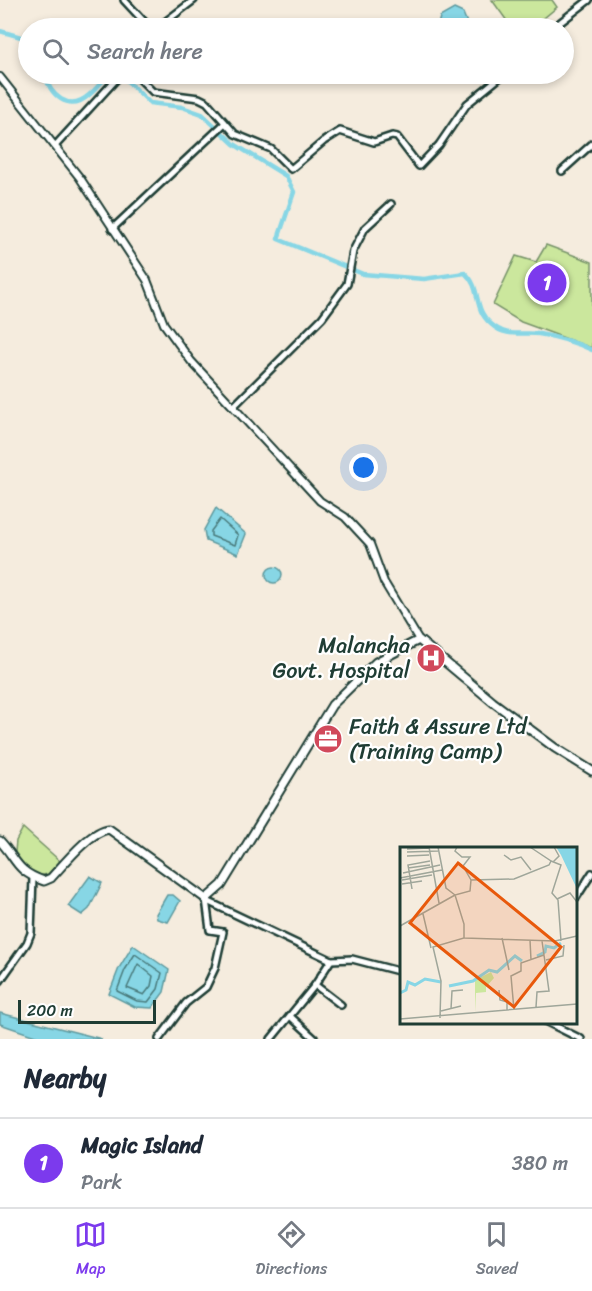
<!DOCTYPE html>
<html lang="en">
<head>
<meta charset="utf-8">
<style>
	body { margin:0; font-family:Sriracha,sans-serif; background:#f6f6f7; color:#1f2937 }
	.scale { position:absolute; left:18px; bottom:15px; width:138px; box-sizing:border-box; padding-left:6px; border:3px solid #1f3d34; border-top:0; font-size:16px; line-height:21px; white-space:nowrap; color:#1f3d34; -webkit-text-stroke:4px #fff; paint-order:stroke }
	.you { position:absolute; left:364px; top:468px; width:21px; height:21px; margin:-15px; border:4px solid #fff; border-radius:50%; background:#1a73e8; box-shadow:0 0 0 9px #1a73e833 }
	.badge { display:grid; place-items:center; width:39px; height:39px; border-radius:50%; background:#7c3aed; color:#fff; font-size:20px; font-weight:700 }
	.pin { position:absolute; translate:-50% -50%; border:3px solid #fff; box-shadow:0 2px 6px #0006 }
	.list { margin:0; padding:0; list-style:none }
	h2 { display:flex; justify-content:space-between; align-items:center; height:78px; margin:0; padding:0 24px; font-size:26px }
	h2 small { font-size:20px; font-weight:400; color:#747a83 }
	.list li { display:grid; grid-template-columns:39px 1fr auto; gap:18px; align-items:center; box-sizing:border-box; height:90px; padding:0 24px; border-top:2px solid #e0e1e3 }
	.list b { display:block; font-size:22px; white-space:nowrap }
	.list p { margin:0; font-size:20px; white-space:nowrap; color:#747a83 }
	.list em { font-size:20px; font-style:normal; color:#747a83 }
	.icon { flex:none; width:33px; height:33px; fill:none; stroke:currentColor; stroke-width:2; stroke-linecap:round; stroke-linejoin:round }
	.map { position:relative; flex:none; width:592px; height:1039px; overflow:hidden }
	.search { position:absolute; background:#fff; box-shadow:0 3px 9px #0003; left:18px; right:18px; top:18px; height:66px; display:flex; align-items:center; gap:15px; box-sizing:border-box; padding:0 21px; border-radius:33px; color:#747a83; font-size:22px }
	.sheet { height:168px; background:#fff }
	nav { display:flex; justify-content:space-around; align-items:center; box-sizing:border-box; height:84px; border-top:2px solid #e0e1e3; background:#fff; font-size:16px; color:#747a83 }
	nav a { display:grid; justify-items:center; gap:3px }
	nav .on { color:#7c3aed }
	.map>svg:first-child { display:block }
	.green { fill:#cbe79d; stroke:#759268; stroke-width:1.5 }
	.water { fill:#87d6e5; stroke:#5d999e; stroke-width:1.5 }
	.lines { fill:none; stroke-linecap:round; stroke-linejoin:round }
	.shore { stroke:#497a7b; stroke-width:1.5 }
	.canal { stroke:#87d6e5; stroke-width:4.5 }
	.minor-casing { stroke:#1f3d34; stroke-width:10 }
	.tertiary-casing { stroke:#1f3d34; stroke-width:10 }
	.secondary-casing { stroke:#1f3d34; stroke-width:11 }
	.minor { stroke:#fff; stroke-width:5 }
	.tertiary { stroke:#fff; stroke-width:6 }
	.secondary { stroke:#fff; stroke-width:7 }
	.labels { text-anchor:middle; stroke-width:4.5; stroke-linejoin:round; paint-order:stroke }
	.poi-label { font-size:22px; fill:#1f3d34; stroke:#fff; text-anchor:end }
	.inset-river { fill:none; stroke:#87d6e5; stroke-width:3 }
	.inset-road { fill:none; stroke:#9fa69a; stroke-width:1.5 }
	.view { fill:#e8590c; fill-opacity:0.15; stroke:#e8590c; stroke-width:3 }
	.inset-edge { fill:none; stroke:#1f3d34; stroke-width:3 }
</style>
</head>
<body>
<div class="map">
<svg width="592" height="1039" viewBox="0 0 592 1039">
	<rect width="100%" height="100%" fill="#f5ecde"/>
	<filter id="ink" filterUnits="userSpaceOnUse"><feTurbulence type="fractalNoise" baseFrequency=".0167" numOctaves="2"/><feDisplacementMap in="SourceGraphic" scale="12" xChannelSelector="R" yChannelSelector="G"/><feConvolveMatrix kernelMatrix="1 2 1 2 8 2 1 2 1" color-interpolation-filters="sRGB"/></filter>
	<g filter="url(#ink)">
		<!-- green -->
		<g class="green">
			<polygon points="492,0 552,0 557,7 532,28 512,28"/>
			<polygon points="546,245 592,262 592,348 521,322 493,305 516,256 536,262"/>
			<polygon points="23,828 60,861 48,874 33,877 14,862 16,841"/>
		</g>
		<!-- water -->
		<g class="water">
			<polygon points="454,9 463,13 469,28 437,28 440,17"/>
			<polygon points="216,508 246,534 238,554 206,541 204,530"/>
			<circle cx="274" cy="575" r="8"/>
			<polygon points="90,876 102,883 89,909 82,915 68,906"/>
			<polygon points="167,895 173,895 180,901 168,922 157,919 156,914"/>
			<polygon points="133,945 169,970 164,992 152,1008 135,1007 109,994 119,968"/>
			<polygon points="0,1013 102,1039 44,1039 0,1024"/>
		</g>
		<g class="lines">
			<!-- shore -->
			<g class="shore">
				<polygon points="220,519 238,535 235,545 211,536 211,531"/>
				<polygon points="135,954 162,973 158,989 148,1002 137,1001 117,991 125,970"/>
				<polygon points="138,964 153,976 151,986 144,995 127,988"/>
			</g>
			<!-- canal -->
			<g class="canal">
				<polyline points="0,31 28,39"/>
				<path d="M45 74C49 95 69 113 89 95 97 89 101 81 110 75L124 78 150 103 182 107 202 114 234 144 286 176 294 192 278 239 363 274 424 279 465 273C482 288 472 308 491 324 506 338 522 332 539 334 558 337 575 342 592 350"/>
			</g>
			<!-- minor casing -->
			<g class="minor-casing">
				<g id="minor">
					<polyline points="124,0 150,28"/>
					<polyline points="157,28 194,0"/>
					<polyline points="553,28 589,0"/>
					<polyline points="135,74 153,92 199,98 207,102 235,134 271,149 291,169 324,141 340,131 374,142 392,136 397,137 419,166 439,145 467,104 504,74"/>
					<polyline points="55,146 121,74"/>
					<polyline points="562,171 592,144"/>
					<polyline points="112,229 225,123"/>
					<polyline points="234,406 322,318 347,284 353,251 365,228 391,204"/>
					<polyline points="576,898 592,873"/>
					<polyline points="205,900 331,960 352,959 402,972"/>
					<polyline points="0,981 27,943 31,933 33,877"/>
					<polyline points="315,985 341,1005"/>
					<polyline points="290,1016 315,1039"/>
					<polyline points="547,1022 581,1039"/>
					<polyline points="159,1039 186,1003 206,987 215,968 223,932 210,930 206,899"/>
					<polyline points="271,1039 315,985 331,960"/>
				</g>
			</g>
			<!-- tertiary casing -->
			<g class="tertiary-casing">
				<polyline id="tertiary" points="0,77 80,178 147,280 164,324 191,361 320,501 345,517 370,544 384,582 419,640"/>
			</g>
			<!-- secondary casing -->
			<g class="secondary-casing">
				<path id="secondary" d="M0 841C17 859 15 871 44 881L51 878C64 864 90 831 109 829L206 899 222 885 332 705 376 662 419 640 493 702 555 748 592 771"/>
			</g>
			<!-- minor -->
			<use href="#minor" class="minor"/>
			<!-- tertiary -->
			<use href="#tertiary" class="tertiary"/>
			<!-- secondary -->
			<use href="#secondary" class="secondary"/>
		</g>
	</g>
	<!-- icons -->
	<defs>
		<g id="hospital-disc" transform="scale(1.5)"><circle r="9.5" fill="#d1495b" stroke="#fff"/><path d="M-5-5h3v3.5h4V-5h3V5h-3V1.5h-4V5h-3Z" fill="#fff"/></g>
		<g id="office-disc" transform="scale(1.5)"><circle r="9.5" fill="#d1495b" stroke="#fff"/><path d="M-6-3h4V-5.5h4V-3h4V5H-6ZM-1-4.5V-3h2v-1.5ZM-6 0V1H6V0Z" fill="#fff"/></g>
	</defs>
	<g fill-rule="evenodd">
		<use href="#hospital-disc" x="431" y="658"/>
		<use href="#office-disc" x="328" y="739"/>
	</g>
	<g class="labels">
		<!-- poi labels -->
		<g class="poi-label">
			<text x="410" y="653">Malancha<tspan x="410" dy="25">Govt. Hospital</tspan></text>
			<text x="349" y="734" text-anchor="start">Faith &amp; Assure Ltd<tspan x="349" dy="25">(Training Camp)</tspan></text>
		</g>
	</g>
	<!-- overview -->
	<g transform="translate(400 847)">
		<rect width="177" height="177" fill="#f5ecde"/>
		<path d="M91 125 94 131 86 140V145L76 146 75 165V133Z" fill="#cbe79d"/>
		<path d="M156 0H177V42L161 8Z" fill="#87d6e5"/>
		<path class="inset-river" d="M137 109 145 105 146 99 154 101 161 96M49 139 73 134 89 123 97 125 115 109 122 114M0 146 6 143 8 135 15 138 25 132 41 135"/>
		<path class="inset-road" d="M29 0 39 56M38 0 46 41 55 48M57 0 55 4 62 10H70L63 19 71 33M7 2 29 1M7 5 38 4M104 8 111 13 121 10 131 23M7 9 29 8M151 14 161 18 152 46 158 53 161 94M153 15 159 9 154 0M8 21 30 18M3 26 40 18M0 31 42 23M2 33 32 28M2 37 22 34M12 42 8 18 30 14M157 52 170 46 177 55M23 67 31 101M0 79 55 48M64 91 155 94 177 89M102 91 109 123M130 93 131 113M146 113 163 109 164 98M99 143 100 153 107 155V163M136 160 137 145 149 144 144 108M51 162 52 144 63 143M114 163 111 129 121 124V116L144 108 142 94M41 164 61 159M40 171 41 134 33 100 64 91V77L55 48 70 44 71 33 114 32 149 18 151 14 130 0M0 172 177 157"/>
		<path class="view" d="M58 16 161 100 114 160 10 76Z"/>
		<rect width="177" height="177" class="inset-edge"/>
	</g>
</svg>
<div class="scale">200 m</div>
<div class="you"></div>
<div class="pin badge" style="left:547px;top:283px">1</div>
<div class="search"><svg class="icon" aria-label="search" viewBox="0 0 24 24"><circle cx="10" cy="10" r="6"/><path d="M15 15l6 6"/></svg>Search here</div>
</div>
<section class="sheet">
<h2>Nearby<small></small></h2>
<ul class="list">
<li><span class="badge">1</span><div><b>Magic Island</b><p>Park</p></div><em>380 m</em></li>
</ul>
</section>
<nav>
<a class="on"><svg class="icon" aria-label="map" viewBox="0 0 24 24"><path d="M3 6l6-2 6 2 6-2v14l-6 2-6-2-6 2zM9 4v14M15 6v14"/></svg>Map</a>
<a><svg class="icon" aria-label="directions" viewBox="0 0 24 24"><path d="M12 3l9 9-9 9-9-9zM9 14v-3h6M13 9l2 2-2 2"/></svg>Directions</a>
<a><svg class="icon" aria-label="saved" viewBox="0 0 24 24"><path d="M7 4h10v16l-5-4-5 4z"/></svg>Saved</a>
</nav>
</body>
</html>
